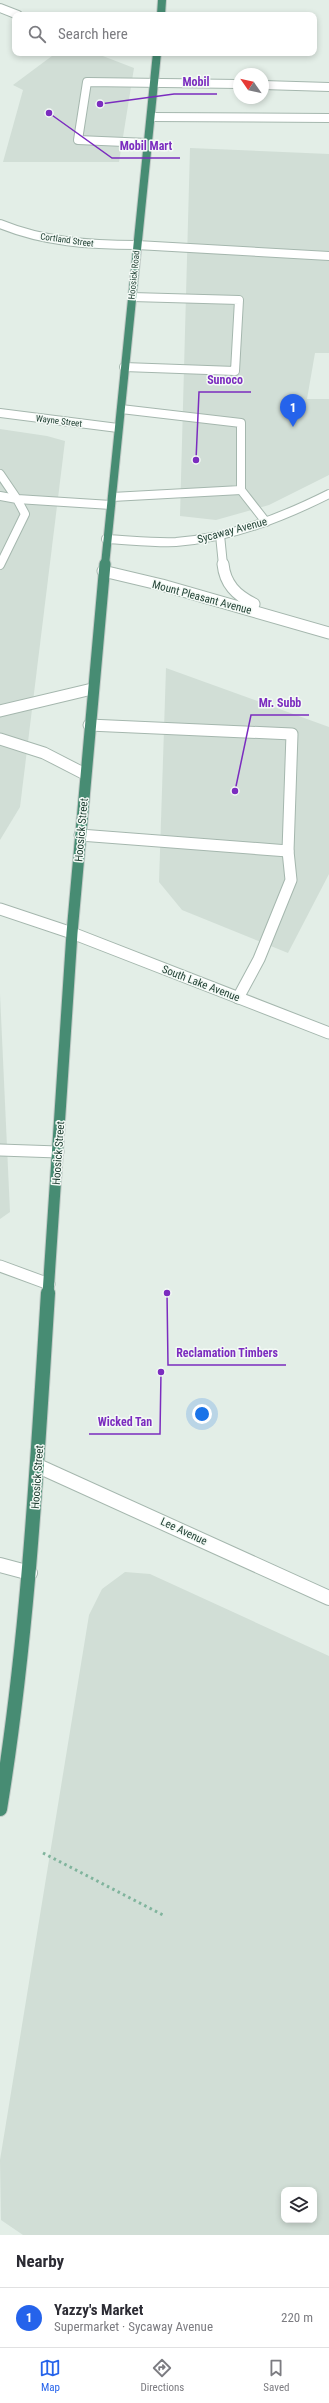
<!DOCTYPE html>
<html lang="en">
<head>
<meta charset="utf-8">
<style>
	body { margin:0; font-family:"Roboto Condensed",sans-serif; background:#f2f2f3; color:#2b2b33 }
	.controls { position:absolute; right:12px; bottom:12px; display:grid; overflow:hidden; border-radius:8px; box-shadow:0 2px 6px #0003 }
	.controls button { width:36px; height:36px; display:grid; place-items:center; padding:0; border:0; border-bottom:1px solid #e1e1e2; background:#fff; color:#2b2b33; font:20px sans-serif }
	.compass { position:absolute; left:233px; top:68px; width:36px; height:36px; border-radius:50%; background:#fff; box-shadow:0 2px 6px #0003; rotate:304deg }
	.you { position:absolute; left:202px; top:1414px; width:14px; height:14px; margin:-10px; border:3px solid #fff; border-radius:50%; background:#1a73e8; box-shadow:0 0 0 6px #1a73e833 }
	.badge { display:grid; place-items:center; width:26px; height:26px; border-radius:50%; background:#2563eb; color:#fff; font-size:13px; font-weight:700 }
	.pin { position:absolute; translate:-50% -33px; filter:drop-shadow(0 1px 2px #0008) }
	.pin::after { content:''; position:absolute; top:21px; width:14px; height:12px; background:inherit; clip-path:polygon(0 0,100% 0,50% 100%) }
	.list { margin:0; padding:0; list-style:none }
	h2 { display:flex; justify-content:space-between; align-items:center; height:52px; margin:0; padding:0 16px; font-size:17px }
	h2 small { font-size:13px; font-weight:400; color:#7c7c81 }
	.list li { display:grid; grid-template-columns:26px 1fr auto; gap:12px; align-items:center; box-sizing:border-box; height:60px; padding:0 16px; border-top:1px solid #e1e1e2 }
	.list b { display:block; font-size:15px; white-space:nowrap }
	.list p { margin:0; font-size:13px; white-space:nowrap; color:#7c7c81 }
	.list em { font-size:13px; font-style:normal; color:#7c7c81 }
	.icon { flex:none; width:22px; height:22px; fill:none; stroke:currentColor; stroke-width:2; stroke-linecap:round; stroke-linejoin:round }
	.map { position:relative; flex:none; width:329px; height:2235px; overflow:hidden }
	.search { position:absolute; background:#fff; box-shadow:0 2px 6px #0003; left:12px; right:12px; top:12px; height:44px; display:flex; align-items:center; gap:10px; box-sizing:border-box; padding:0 14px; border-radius:8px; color:#7c7c81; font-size:15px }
	.sheet { height:112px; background:#fff }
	nav { display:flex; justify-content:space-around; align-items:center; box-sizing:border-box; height:56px; border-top:1px solid #e1e1e2; background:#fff; font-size:11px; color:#7c7c81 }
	nav a { display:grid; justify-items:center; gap:2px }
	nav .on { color:#2563eb }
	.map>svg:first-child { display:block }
	.built { fill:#d1ded6; fill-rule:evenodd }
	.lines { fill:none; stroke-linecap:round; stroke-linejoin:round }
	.service-far1-casing { stroke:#a5b7ae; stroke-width:10 }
	.service-casing { stroke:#a5b7ae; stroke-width:13 }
	.minor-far2-casing { stroke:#a5b7ae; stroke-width:10 }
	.minor-far1-casing { stroke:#a5b7ae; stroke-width:13 }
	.minor-casing { stroke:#a5b7ae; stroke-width:16 }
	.tertiary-casing { stroke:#a5b7ae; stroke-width:13 }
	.trunk-far2-casing { stroke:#c1cac6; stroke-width:10 }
	.trunk-far1-casing { stroke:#c1cac6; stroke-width:13 }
	.trunk-casing { stroke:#c1cac6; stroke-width:16 }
	.path { stroke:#80b49d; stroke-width:3; stroke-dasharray:2.5 3.5; stroke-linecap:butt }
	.service-far1 { stroke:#fff; stroke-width:8 }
	.service { stroke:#fff; stroke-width:11 }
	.minor-far2 { stroke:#fff; stroke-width:8 }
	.minor-far1 { stroke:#fff; stroke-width:11 }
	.minor { stroke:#fff; stroke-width:14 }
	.tertiary { stroke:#fff; stroke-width:11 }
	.trunk-far2 { stroke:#478c73; stroke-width:8 }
	.trunk-far1 { stroke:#478c73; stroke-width:11 }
	.trunk { stroke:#478c73; stroke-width:14 }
	.labels { text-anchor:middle; stroke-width:3; stroke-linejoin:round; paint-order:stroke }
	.far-street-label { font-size:9px; fill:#214134; stroke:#f4faf6 }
	.street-label { font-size:11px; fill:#214134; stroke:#f4faf6 }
	.leader { fill:none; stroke:#7b2cbf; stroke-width:1.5 }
	.callout-dot { fill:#7b2cbf; stroke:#f4faf6; stroke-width:1.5 }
	.callout-label { font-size:12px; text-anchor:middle; font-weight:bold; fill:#7b2cbf; stroke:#f4faf6; stroke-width:3; stroke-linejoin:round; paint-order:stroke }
</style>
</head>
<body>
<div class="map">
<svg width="329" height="2235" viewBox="0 0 329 2235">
	<rect width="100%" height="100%" fill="#e3eee7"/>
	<!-- built -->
	<g class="built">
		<polygon points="56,53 95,53 134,68 119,162 3,162 23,90 13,85"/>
		<polygon points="190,148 329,154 329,353 315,353 307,399 329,399 329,475 269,505 216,520 180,516"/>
		<polygon points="0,429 47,436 65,441 20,807 0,840"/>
		<polygon points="166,668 329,727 329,874 288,953 182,910 159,882"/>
		<polygon points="0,994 10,1212 0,1219"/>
		<path d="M125 1572 150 1574 329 1656V2235H23L1 2220 0 2160 89 1615 102 1589ZM284 2190H314V2220H284Z"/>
	</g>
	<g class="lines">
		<!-- service-far1 casing -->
		<g class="service-far1-casing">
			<g id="service-far1">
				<polyline points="263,85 329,87"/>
				<polyline points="151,117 329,118"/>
				<polyline points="148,143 78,140 87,82 239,84"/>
				<polyline points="137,245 329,256"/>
				<polyline points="124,367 235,371 239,300 132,297"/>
				<polyline points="0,474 17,499 111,505"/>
				<polyline points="241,490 266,522"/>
				<polyline points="0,496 17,499 25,514 0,565"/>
				<polyline points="112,497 241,490 241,423 121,409"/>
			</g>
		</g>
		<!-- service casing -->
		<g class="service-casing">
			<g id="service">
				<polyline points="0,711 92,689"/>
				<polyline points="0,739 44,753 85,774"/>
				<polyline points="80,835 288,851 292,734 89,725"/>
				<polyline points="238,998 259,959 291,880 288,851"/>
				<polyline points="0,1150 58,1152"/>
			</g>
		</g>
		<!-- minor-far2 casing -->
		<g class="minor-far2-casing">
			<g id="minor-far2">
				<polyline points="0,8 18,15"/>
				<path d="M0 224C44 242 90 245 137 245"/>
				<polyline points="0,413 118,428"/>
				<polyline points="220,535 223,565"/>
				<path d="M106 539C129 540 153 543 176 542 230 538 281 518 329 494"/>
			</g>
		</g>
		<!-- minor-far1 casing -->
		<g class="minor-far1-casing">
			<g id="minor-far1">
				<path d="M223 564C225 584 236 595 254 604"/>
				<polyline points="103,571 162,585 329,633"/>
				<polyline points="72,933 329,1033"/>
				<polyline points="0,1266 49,1284"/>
			</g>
		</g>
		<!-- minor casing -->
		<g class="minor-casing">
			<g id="minor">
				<polyline points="38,1466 329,1598"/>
				<polyline points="0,1565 30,1573"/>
			</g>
		</g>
		<!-- tertiary casing -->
		<g class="tertiary-casing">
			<polyline id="tertiary" points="0,909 72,933"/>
		</g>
		<!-- trunk-far2 casing -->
		<g class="trunk-far2-casing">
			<g id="trunk-far2">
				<polyline points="161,15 162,0"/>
				<polyline points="105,565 157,53"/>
			</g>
		</g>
		<!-- trunk-far1 casing -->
		<g class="trunk-far1-casing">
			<polyline id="trunk-far1" points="48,1294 72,933 105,564"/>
		</g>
		<!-- trunk casing -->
		<g class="trunk-casing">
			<path id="trunk" d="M0 1809C28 1638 37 1465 48 1293"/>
		</g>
		<!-- path -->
		<polyline class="path" points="43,1853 163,1915"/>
		<!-- service-far1 -->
		<use href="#service-far1" class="service-far1"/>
		<!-- service -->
		<use href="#service" class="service"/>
		<!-- minor-far2 -->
		<use href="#minor-far2" class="minor-far2"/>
		<!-- minor-far1 -->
		<use href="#minor-far1" class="minor-far1"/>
		<!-- minor -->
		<use href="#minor" class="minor"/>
		<!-- tertiary -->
		<use href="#tertiary" class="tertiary"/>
		<!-- trunk-far2 -->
		<use href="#trunk-far2" class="trunk-far2"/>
		<!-- trunk-far1 -->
		<use href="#trunk-far1" class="trunk-far1"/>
		<!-- trunk -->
		<use href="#trunk" class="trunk"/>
	</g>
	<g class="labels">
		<!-- far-street labels -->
		<g class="far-street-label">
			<text transform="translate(67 240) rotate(8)" y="3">Cortland Street</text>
			<text transform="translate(134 275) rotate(-84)" y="3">Hoosick Road</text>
			<text transform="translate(59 421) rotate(7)" y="3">Wayne Street</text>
		</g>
		<!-- street labels -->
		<g class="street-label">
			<text transform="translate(232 530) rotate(-15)" y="4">Sycaway Avenue</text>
			<text transform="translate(202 597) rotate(15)" y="4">Mount Pleasant Avenue</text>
			<text transform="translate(81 830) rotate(-85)" y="4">Hoosick Street</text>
			<text transform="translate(201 983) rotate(21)" y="4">South Lake Avenue</text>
			<text transform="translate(58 1153) rotate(-86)" y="4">Hoosick Street</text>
			<text transform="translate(37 1477) rotate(-86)" y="4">Hoosick Street</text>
			<text transform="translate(184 1531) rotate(25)" y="4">Lee Avenue</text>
		</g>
	</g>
	<!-- callouts -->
	<path class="leader" d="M100 104L174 94H217M49 113L112 158H180M196 460L199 392H251M235 791L251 715H309M167 1293L168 1365H286M161 1372L160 1434H89"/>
	<g class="callout-dot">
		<circle cx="100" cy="104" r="4"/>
		<circle cx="49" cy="113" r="4"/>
		<circle cx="196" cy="460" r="4"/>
		<circle cx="235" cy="791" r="4"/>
		<circle cx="167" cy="1293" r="4"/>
		<circle cx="161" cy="1372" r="4"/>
	</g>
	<g class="callout-label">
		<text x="196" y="86">Mobil</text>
		<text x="146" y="150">Mobil Mart</text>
		<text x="225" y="384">Sunoco</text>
		<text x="280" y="707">Mr. Subb</text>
		<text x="227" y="1357">Reclamation Timbers</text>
		<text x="125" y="1426">Wicked Tan</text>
	</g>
</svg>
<div class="controls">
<button><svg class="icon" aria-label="layers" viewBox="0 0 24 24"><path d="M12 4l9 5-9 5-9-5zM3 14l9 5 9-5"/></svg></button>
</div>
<svg class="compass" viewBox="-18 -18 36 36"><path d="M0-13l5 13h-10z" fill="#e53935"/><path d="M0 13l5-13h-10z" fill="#7c7c81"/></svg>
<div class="you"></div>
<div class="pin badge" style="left:293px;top:427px">1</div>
<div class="search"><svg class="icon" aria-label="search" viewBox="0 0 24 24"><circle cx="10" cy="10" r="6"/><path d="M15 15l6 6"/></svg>Search here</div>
</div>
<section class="sheet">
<h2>Nearby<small></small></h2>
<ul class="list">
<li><span class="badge">1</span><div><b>Yazzy's Market</b><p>Supermarket · Sycaway Avenue</p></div><em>220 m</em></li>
</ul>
</section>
<nav>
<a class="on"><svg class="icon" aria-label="map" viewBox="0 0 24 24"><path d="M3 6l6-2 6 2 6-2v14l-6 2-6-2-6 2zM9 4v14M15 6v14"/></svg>Map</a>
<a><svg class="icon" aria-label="directions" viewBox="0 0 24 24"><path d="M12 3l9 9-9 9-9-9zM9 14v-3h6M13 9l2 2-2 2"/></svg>Directions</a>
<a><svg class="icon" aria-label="saved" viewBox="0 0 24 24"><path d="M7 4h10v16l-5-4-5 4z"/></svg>Saved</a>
</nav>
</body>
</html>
